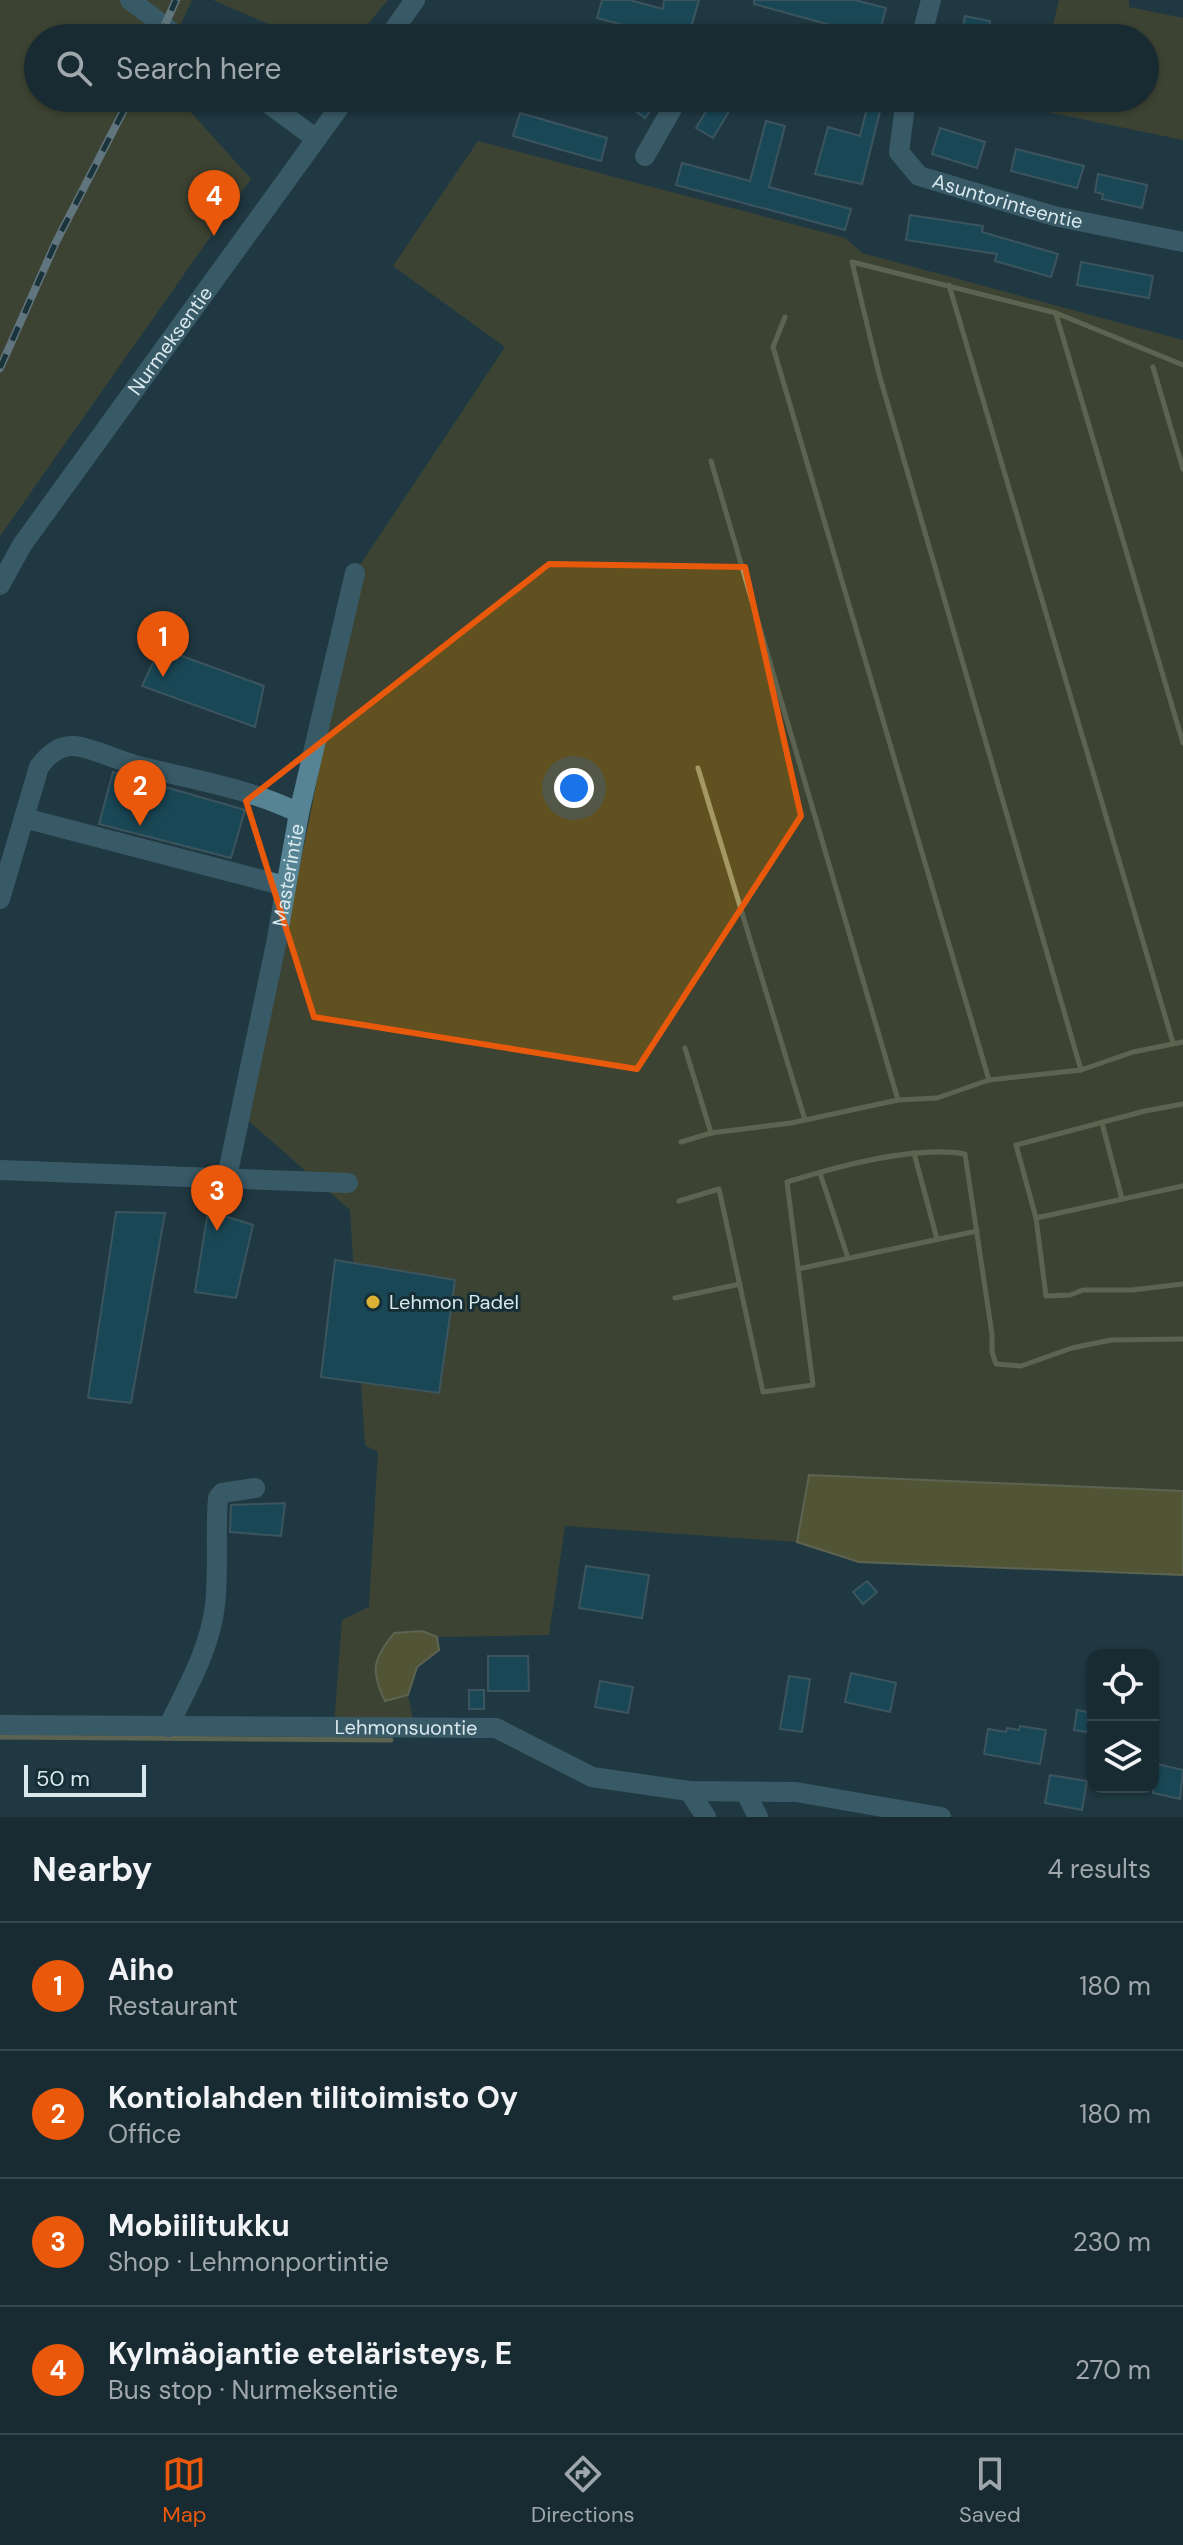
<!DOCTYPE html>
<html lang="en">
<head>
<meta charset="utf-8">
<style>
	body { margin:0; font-family:"DM Sans",sans-serif; background:#25373e; color:#f1f3f6 }
	.controls { position:absolute; right:24px; bottom:24px; display:grid; overflow:hidden; border-radius:16px; box-shadow:0 2px 6px #0004 }
	.controls button { width:72px; height:72px; display:grid; place-items:center; padding:0; border:0; border-bottom:2px solid #36474d; background:#182b32; color:#f1f3f6; font:40px sans-serif }
	.scale { position:absolute; left:24px; bottom:20px; width:122px; box-sizing:border-box; padding-left:8px; border:4px solid #d9e8ed; border-top:0; font-size:22px; line-height:28px; white-space:nowrap; color:#d9e8ed; -webkit-text-stroke:6px #162f37; paint-order:stroke }
	.you { position:absolute; left:574px; top:788px; width:28px; height:28px; margin:-20px; border:6px solid #fff; border-radius:50%; background:#1a73e8; box-shadow:0 0 0 12px #1a73e833 }
	.badge { display:grid; place-items:center; width:52px; height:52px; border-radius:50%; background:#ea580c; color:#fff; font-size:26px; font-weight:700 }
	.pin { position:absolute; translate:-50% -66px; filter:drop-shadow(0 2px 4px #0008) }
	.pin::after { content:''; position:absolute; top:42px; width:28px; height:24px; background:inherit; clip-path:polygon(0 0,100% 0,50% 100%) }
	.list { margin:0; padding:0; list-style:none }
	h2 { display:flex; justify-content:space-between; align-items:center; height:104px; margin:0; padding:0 32px; font-size:34px }
	h2 small { font-size:26px; font-weight:400; color:#9fa7ac }
	.list li { display:grid; grid-template-columns:52px 1fr auto; gap:24px; align-items:center; box-sizing:border-box; height:128px; padding:0 32px; border-top:2px solid #36474d }
	.list b { display:block; font-size:30px; white-space:nowrap }
	.list p { margin:0; font-size:26px; white-space:nowrap; color:#9fa7ac }
	.list em { font-size:26px; font-style:normal; color:#9fa7ac }
	.icon { flex:none; width:44px; height:44px; fill:none; stroke:currentColor; stroke-width:2; stroke-linecap:round; stroke-linejoin:round }
	.map { position:relative; flex:none; width:1183px; height:1817px; overflow:hidden }
	.search { position:absolute; background:#182b32; box-shadow:0 2px 6px #0004; left:24px; right:24px; top:24px; height:88px; display:flex; align-items:center; gap:20px; box-sizing:border-box; padding:0 28px; border-radius:44px; color:#9fa7ac; font-size:30px }
	.sheet { height:616px; background:#182b32 }
	nav { display:flex; justify-content:space-around; align-items:center; box-sizing:border-box; height:112px; border-top:2px solid #36474d; background:#182b32; font-size:22px; color:#9fa7ac }
	nav a { display:grid; justify-items:center; gap:4px }
	nav .on { color:#ea580c }
	.map>svg:first-child { display:block }
	.green { fill:#615120 }
	.water { fill:#8e7528; stroke:#a49863; stroke-width:2 }
	.lines { fill:none; stroke-linecap:round; stroke-linejoin:round }
	.stream { stroke:#a49863; stroke-width:5 }
	.building { fill:#125a6f; stroke:#5b767f; stroke-width:2 }
	.minor { stroke:#568494; stroke-width:20 }
	.rail-casing { stroke:#aebfc5; stroke-width:8 }
	.rail { stroke:#162f37; stroke-width:5; stroke-dasharray:15; stroke-linecap:butt }
	.marked { fill:none; stroke:#e8590c; stroke-width:6; stroke-linejoin:round }
	.poi-dot { fill:#dbb233; stroke:#162f37; stroke-width:3 }
	.labels { text-anchor:middle; stroke-width:6; stroke-linejoin:round; paint-order:stroke }
	.street-label { font-size:20px; fill:#d9e8ed; stroke:#162f37 }
	.poi-label { font-size:20px; fill:#d9e8ed; stroke:#162f37; text-anchor:start }
</style>
</head>
<body>
<div class="map">
<svg width="1183" height="1817" viewBox="0 0 1183 1817">
	<rect width="100%" height="100%" fill="#203942"/>
	<!-- green -->
	<g class="green">
		<polygon points="0,0 192,0 174,38 38,38 38,98 178,98 251,179 0,536"/>
		<polygon points="213,0 388,0 356,38 301,38"/>
		<polygon points="1059,0 1129,0 1129,7 1183,18 1183,140 1033,109 1036,98 1145,98 1145,38 1050,38"/>
		<polygon points="478,141 845,238 862,253 1183,340 1183,1491 809,1475 797,1542 565,1526 549,1635 437,1637 422,1631 385,1701 408,1695 414,1726 334,1726 342,1620 369,1607 378,1452 365,1445 350,1210 249,1121 360,565 505,347 393,266"/>
	</g>
	<!-- water -->
	<g class="water">
		<polygon points="809,1475 1183,1491 1183,1575 859,1562 797,1542"/>
		<path d="M422 1631 437 1637 439 1650 417 1667 408 1695 385 1701C370 1670 373 1660 394 1633Z"/>
	</g>
	<g class="lines">
		<!-- stream -->
		<g class="stream">
			<polyline points="949,285 1173,1043"/>
			<polyline points="1056,314 1183,743"/>
			<polyline points="785,317 773,347 989,1080"/>
			<polyline points="1153,367 1183,469"/>
			<polyline points="711,461 898,1100"/>
			<polyline points="698,768 805,1120"/>
			<polyline points="685,1048 711,1133"/>
			<polyline points="1081,1070 879,374 852,262 1056,313 1183,365"/>
			<polyline points="1183,1104 1145,1111 1016,1145 1036,1218 1046,1296 1070,1295 1083,1290 1132,1290 1183,1284"/>
			<polyline points="1102,1123 1122,1199"/>
			<polyline points="681,1142 711,1133 791,1123 898,1100 937,1098 989,1080 1081,1070 1133,1052 1183,1042"/>
			<polyline points="914,1153 937,1239"/>
			<polyline points="820,1173 848,1258"/>
			<path d="M679 1201 719 1189 763 1392 813 1385 787 1182C835 1167 917 1145 965 1154L992 1334V1352L996 1364 1021 1366 1072 1348 1111 1340 1183 1339"/>
			<polyline points="1036,1218 1183,1186"/>
			<polyline points="798,1269 977,1231"/>
			<polyline points="675,1298 740,1284"/>
			<polyline points="0,1737 391,1740"/>
		</g>
	</g>
	<!-- building -->
	<g class="building">
		<polygon points="602,0 629,0 663,9 664,0 699,0 688,38 673,38 597,18"/>
		<polygon points="754,0 855,0 886,8 878,38 754,4"/>
		<polygon points="965,16 990,21 987,36 962,30"/>
		<polygon points="618,98 660,98 645,118"/>
		<polygon points="714,98 737,98 713,138 696,128"/>
		<polygon points="869,100 882,103 862,184 815,174 828,127 860,136"/>
		<polygon points="520,113 607,138 601,161 513,136"/>
		<polygon points="766,121 785,126 769,187 851,209 845,230 676,185 682,163 750,181"/>
		<polygon points="940,128 985,142 977,168 932,154"/>
		<polygon points="1016,149 1084,166 1077,188 1011,171"/>
		<polygon points="1098,174 1147,185 1142,208 1102,199 1103,194 1095,192"/>
		<polygon points="910,215 983,226 982,232 1058,254 1051,277 995,261 997,254 906,240"/>
		<polygon points="1081,262 1153,276 1149,298 1077,285"/>
		<polygon points="160,648 264,686 255,727 142,686"/>
		<polygon points="113,772 245,810 231,858 99,824"/>
		<polygon points="208,1211 253,1225 236,1298 195,1292"/>
		<polygon points="116,1212 165,1213 131,1403 88,1398"/>
		<polygon points="335,1260 455,1280 439,1393 321,1377"/>
		<polygon points="285,1503 281,1536 230,1532 231,1505"/>
		<polygon points="586,1566 649,1575 642,1618 579,1608"/>
		<polygon points="867,1581 877,1592 863,1604 853,1592"/>
		<polygon points="488,1656 528,1656 529,1691 488,1691"/>
		<polygon points="851,1673 896,1683 890,1712 845,1702"/>
		<polygon points="789,1676 810,1679 802,1732 780,1729"/>
		<polygon points="600,1681 633,1687 628,1713 595,1707"/>
		<rect x="469" y="1690" width="15" height="19"/>
		<polygon points="1077,1710 1093,1713 1093,1733 1074,1730"/>
		<polygon points="1020,1726 1046,1730 1040,1764 984,1754 988,1729 1006,1732 1007,1728 1019,1730"/>
		<polygon points="1153,1763 1183,1770 1180,1799 1153,1793"/>
		<polygon points="1050,1775 1087,1781 1082,1810 1045,1803"/>
	</g>
	<g class="lines">
		<!-- minor -->
		<g class="minor">
			<polyline points="130,0 180,38"/>
			<polyline points="388,38 415,0"/>
			<polyline points="921,38 931,0"/>
			<polyline points="261,98 315,138"/>
			<path id="s1" d="M906 98 899 152 919 176 1054 216 1183 242"/>
			<polyline points="645,156 678,98"/>
			<path id="s2" d="M0 585 22 545 346 98"/>
			<polyline points="24,818 285,886"/>
			<path d="M0 899 39 767C47 756 59 745 74 746 91 747 121 762 139 766 193 780 248 788 299 813"/>
			<polyline points="0,1170 348,1183"/>
			<path id="s3" d="M227 1177 276 944 299 813 355 573"/>
			<path id="s4" d="M0 1725 496 1728 592 1777 689 1791 796 1792 941 1817"/>
			<path d="M168 1727C187 1688 210 1649 215 1605 219 1572 215 1533 218 1498L222 1493 255 1488"/>
			<polyline points="689,1791 706,1817"/>
			<polyline points="746,1793 758,1817"/>
		</g>
		<!-- rail casing -->
		<g class="rail-casing">
			<g id="rail">
				<polyline points="159,38 176,0"/>
				<polyline points="0,368 56,242 130,98"/>
			</g>
		</g>
		<!-- rail -->
		<use href="#rail" class="rail"/>
	</g>
	<!-- marked area -->
	<path d="M0 0H1183V1817H0ZM549 564 745 567 801 816 637 1069 314 1017 246 801Z" fill="#203942" fill-opacity=".55" fill-rule="evenodd"/>
	<path class="marked" d="M549 564 745 567 801 816 637 1069 314 1017 246 801Z"/>
	<!-- markers -->
	<circle class="poi-dot" cx="373" cy="1302" r="8"/>
	<g class="labels">
		<!-- street labels -->
		<g class="street-label">
			<text dy="7" stroke="none"><textPath href="#s1" startOffset="178">Asuntorinteentie</textPath></text>
			<text dy="7" stroke="none"><textPath href="#s2" startOffset="298">Nurmeksentie</textPath></text>
			<text dy="7" stroke="none"><textPath href="#s3" startOffset="308">Masterintie</textPath></text>
			<text dy="7" stroke="none"><textPath href="#s4" startOffset="406">Lehmonsuontie</textPath></text>
		</g>
		<!-- poi labels -->
		<g class="poi-label">
			<text x="389" y="1309">Lehmon Padel</text>
		</g>
	</g>
</svg>
<div class="controls">
<button><svg class="icon" aria-label="locate" viewBox="0 0 24 24"><circle cx="12" cy="12" r="6"/><path d="M12 2v4M12 18v4M2 12h4M18 12h4"/></svg></button>
<button><svg class="icon" aria-label="layers" viewBox="0 0 24 24"><path d="M12 4l9 5-9 5-9-5zM3 14l9 5 9-5"/></svg></button>
</div>
<div class="scale">50 m</div>
<div class="you"></div>
<div class="pin badge" style="left:163px;top:677px">1</div>
<div class="pin badge" style="left:140px;top:826px">2</div>
<div class="pin badge" style="left:217px;top:1231px">3</div>
<div class="pin badge" style="left:214px;top:236px">4</div>
<div class="search"><svg class="icon" aria-label="search" viewBox="0 0 24 24"><circle cx="10" cy="10" r="6"/><path d="M15 15l6 6"/></svg>Search here</div>
</div>
<section class="sheet">
<h2>Nearby<small>4 results</small></h2>
<ul class="list">
<li><span class="badge">1</span><div><b>Aiho</b><p>Restaurant</p></div><em>180 m</em></li>
<li><span class="badge">2</span><div><b>Kontiolahden tilitoimisto Oy</b><p>Office</p></div><em>180 m</em></li>
<li><span class="badge">3</span><div><b>Mobiilitukku</b><p>Shop · Lehmonportintie</p></div><em>230 m</em></li>
<li><span class="badge">4</span><div><b>Kylmäojantie eteläristeys, E</b><p>Bus stop · Nurmeksentie</p></div><em>270 m</em></li>
</ul>
</section>
<nav>
<a class="on"><svg class="icon" aria-label="map" viewBox="0 0 24 24"><path d="M3 6l6-2 6 2 6-2v14l-6 2-6-2-6 2zM9 4v14M15 6v14"/></svg>Map</a>
<a><svg class="icon" aria-label="directions" viewBox="0 0 24 24"><path d="M12 3l9 9-9 9-9-9zM9 14v-3h6M13 9l2 2-2 2"/></svg>Directions</a>
<a><svg class="icon" aria-label="saved" viewBox="0 0 24 24"><path d="M7 4h10v16l-5-4-5 4z"/></svg>Saved</a>
</nav>
</body>
</html>
